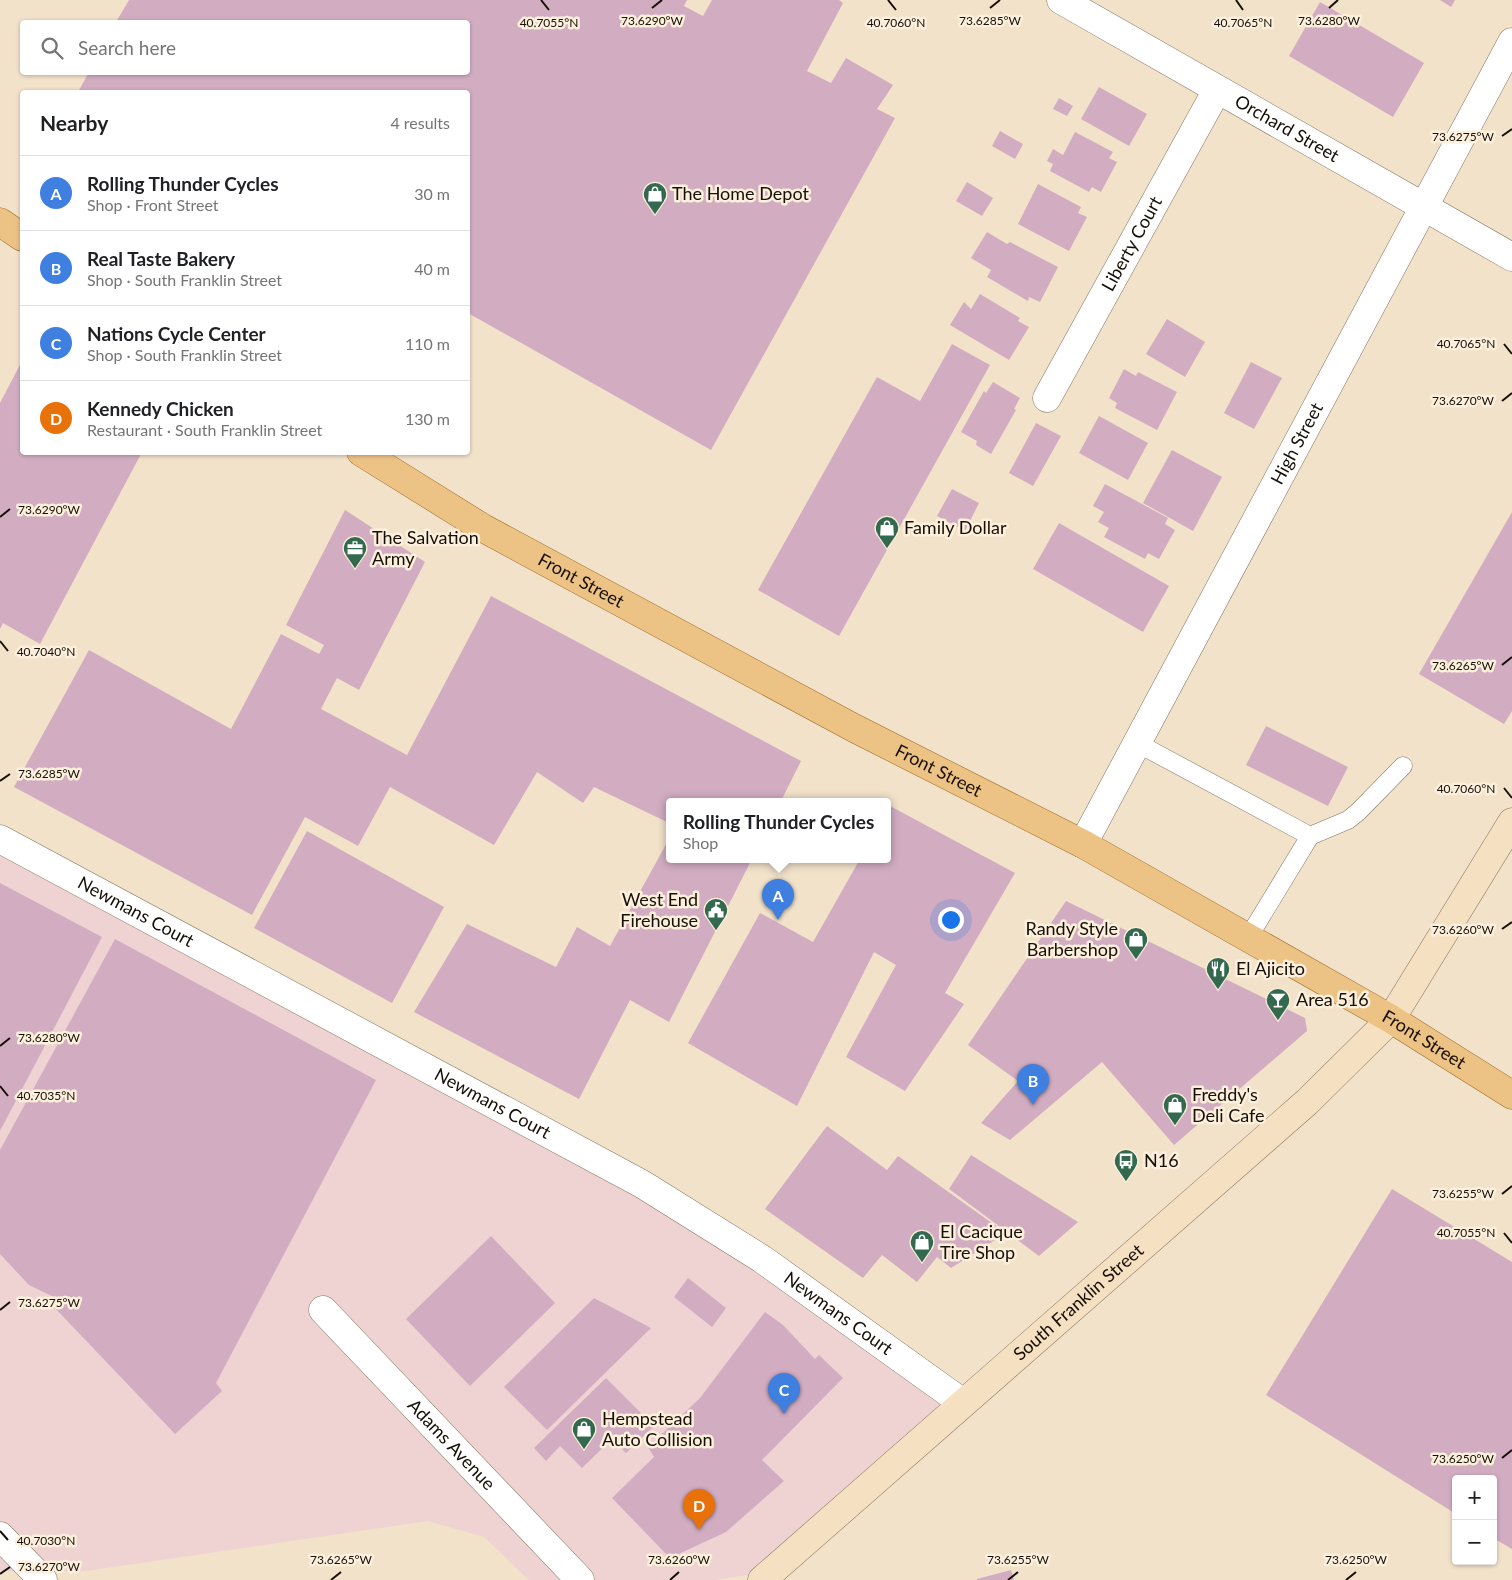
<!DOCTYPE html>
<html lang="en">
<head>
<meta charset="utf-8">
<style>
	body { margin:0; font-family:Lato,sans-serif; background:#f6f6f6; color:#202124 }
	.controls { position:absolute; right:15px; bottom:15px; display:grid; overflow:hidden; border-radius:5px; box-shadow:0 1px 4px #0004 }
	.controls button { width:45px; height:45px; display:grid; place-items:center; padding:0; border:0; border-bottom:1px solid #e0e0e0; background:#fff; color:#202124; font:25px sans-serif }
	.you { position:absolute; left:950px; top:919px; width:18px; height:18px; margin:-12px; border:4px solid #fff; border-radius:50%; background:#1a73e8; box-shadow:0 0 0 8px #1a73e833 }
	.badge { display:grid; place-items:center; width:32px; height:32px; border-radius:50%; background:#111827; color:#fff; font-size:16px; font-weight:700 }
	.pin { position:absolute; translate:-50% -41px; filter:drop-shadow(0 1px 2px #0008) }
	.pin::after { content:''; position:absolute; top:26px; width:18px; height:15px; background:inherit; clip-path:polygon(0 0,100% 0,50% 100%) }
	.popup { position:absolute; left:666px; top:798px; width:225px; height:65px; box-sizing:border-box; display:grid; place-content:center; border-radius:5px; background:#fff; filter:drop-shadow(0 1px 4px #0005); font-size:16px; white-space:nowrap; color:#757577 }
	.popup b { font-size:19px; color:#202124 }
	.popup::after { content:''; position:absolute; left:50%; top:100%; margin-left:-10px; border:10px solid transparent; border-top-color:#fff }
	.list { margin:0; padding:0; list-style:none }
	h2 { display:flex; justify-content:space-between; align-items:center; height:65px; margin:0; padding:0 20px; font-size:21px }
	h2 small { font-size:16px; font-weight:400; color:#757577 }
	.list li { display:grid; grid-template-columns:32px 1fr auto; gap:15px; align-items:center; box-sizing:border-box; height:75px; padding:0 20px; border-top:1px solid #e0e0e0 }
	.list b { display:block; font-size:19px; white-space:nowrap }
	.list p { margin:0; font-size:16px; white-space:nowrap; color:#757577 }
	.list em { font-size:16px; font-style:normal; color:#757577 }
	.icon { flex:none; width:28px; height:28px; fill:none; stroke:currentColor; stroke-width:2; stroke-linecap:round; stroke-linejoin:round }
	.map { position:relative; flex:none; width:1512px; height:1580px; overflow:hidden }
	.search { position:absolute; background:#fff; box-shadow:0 1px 4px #0004; left:20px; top:20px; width:450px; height:55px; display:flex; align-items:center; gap:12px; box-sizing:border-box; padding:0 18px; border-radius:5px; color:#757577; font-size:19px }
	.panel { position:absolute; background:#fff; box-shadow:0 1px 4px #0004; left:20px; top:90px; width:450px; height:365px; border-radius:5px }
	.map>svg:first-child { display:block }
	.industrial { fill:#eed3d2 }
	.building { fill:#d2adc2 }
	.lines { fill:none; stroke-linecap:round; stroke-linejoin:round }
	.lane-casing { stroke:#837560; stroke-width:19 }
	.street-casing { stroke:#837560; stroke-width:29 }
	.secondary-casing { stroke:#837560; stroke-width:29 }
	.primary-casing { stroke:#9a6924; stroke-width:29 }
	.lane { stroke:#fff; stroke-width:18 }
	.street { stroke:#fff; stroke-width:28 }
	.secondary { stroke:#f6e0c2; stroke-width:28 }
	.primary { stroke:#edc285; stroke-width:28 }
	.ticks { fill:none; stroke:#150f07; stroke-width:2 }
	.labels { text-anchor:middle; stroke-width:5; stroke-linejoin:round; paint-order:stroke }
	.street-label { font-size:18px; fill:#150f07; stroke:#fcefdc }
	.poi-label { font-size:18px; fill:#150f07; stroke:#fcefdc; text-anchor:start }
	.ticks-label { font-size:12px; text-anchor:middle; fill:#150f07; stroke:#fcefdc; stroke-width:5; stroke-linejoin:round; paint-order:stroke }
</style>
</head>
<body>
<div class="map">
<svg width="1512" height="1580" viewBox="0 0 1512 1580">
	<rect width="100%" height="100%" fill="#f2e2ca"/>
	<!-- industrial -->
	<polygon class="industrial" points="0,846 649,1201 953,1403 760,1573 716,1580 529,1580 484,1537 428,1521 86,1571 0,1571"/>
	<!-- building -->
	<g class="building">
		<polygon points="129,0 687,0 684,6 703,16 712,0 839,0 843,3 807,71 831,83 846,58 893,85 877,109 895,118 711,450 468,313 468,92 78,92 89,72 468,72 468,22 116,22"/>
		<polygon points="1440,0 1455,0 1451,7"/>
		<polygon points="1320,2 1424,63 1393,117 1289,56"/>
		<polygon points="1099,87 1147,114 1129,146 1081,119"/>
		<polygon points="1059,98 1073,106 1067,116 1053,109"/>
		<polygon points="1000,131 1023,144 1015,159 992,146"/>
		<polygon points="1075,132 1113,152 1109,158 1117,162 1101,192 1092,187 1089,192 1050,171 1053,164 1047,161 1053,149 1063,155"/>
		<polygon points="967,182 993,198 982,216 956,201"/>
		<polygon points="1038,184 1081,207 1078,213 1087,217 1069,251 1018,224"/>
		<polygon points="987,232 1007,244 1010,242 1058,267 1040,302 1029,297 1028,301 987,277 991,270 971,258"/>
		<polygon points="980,294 1020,318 1018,321 1029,327 1009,360 950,325 964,302 971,309"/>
		<polygon points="1167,319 1205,342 1185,377 1146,354"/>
		<polygon points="952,344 990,365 839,636 758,590 877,377 920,401"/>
		<polygon points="22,361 22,452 142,452 40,644 3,623 0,629 0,403"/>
		<polygon points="1251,362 1282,378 1254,429 1224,413"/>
		<polygon points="1124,369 1136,376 1138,372 1177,392 1157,430 1115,408 1117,403 1109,398"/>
		<polygon points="993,382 1020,398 1014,409 1016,410 991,454 976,445 977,441 961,432 984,391 986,393"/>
		<polygon points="1099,416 1148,443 1128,480 1079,453"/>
		<polygon points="1036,423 1061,436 1033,486 1009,473"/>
		<polygon points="1172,450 1222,477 1193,531 1143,503"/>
		<polygon points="1105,484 1168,518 1165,524 1175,530 1159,559 1148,553 1145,559 1104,537 1109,528 1098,522 1104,512 1093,506"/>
		<polygon points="952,489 979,503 965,531 937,516"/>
		<polygon points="345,510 425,562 359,690 337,678 321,709 407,755 491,596 801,761 781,801 669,801 669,823 594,787 583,803 537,772 494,845 390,787 358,846 305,817 252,915 14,787 89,650 231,729 281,634 319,654 324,645 286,625"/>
		<polygon points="1512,512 1512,711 1504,724 1419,674"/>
		<polygon points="1059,523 1169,586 1143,632 1033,569"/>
		<polygon points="1266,726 1348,767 1328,806 1246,765"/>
		<polygon points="890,806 1015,873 945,993 964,1004 905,1091 846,1057 896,965 874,952 797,1106 688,1043 760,913 813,942 860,859 887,859 887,813"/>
		<polygon points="307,831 444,907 392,1003 254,928"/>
		<polygon points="669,839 669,859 752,859 669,1022 630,1000 579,1099 414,1012 467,924 556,967 577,927 610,946"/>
		<polygon points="0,883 102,937 0,1131"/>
		<polygon points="1066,901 1305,1018 1307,1031 1174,1145 1102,1062 1010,1140 981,1123 1018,1081 968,1045"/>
		<polygon points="115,939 376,1080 216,1383 222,1391 175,1434 54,1307 60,1300 29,1285 0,1254 0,1150"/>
		<polygon points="827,1126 887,1170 898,1156 1006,1233 951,1268 937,1257 917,1282 882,1255 863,1278 765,1209"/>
		<polygon points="971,1155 1078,1222 1039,1256 949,1189"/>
		<polygon points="1392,1189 1512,1262 1512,1549 1493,1538 1493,1479 1456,1479 1456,1514 1266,1395"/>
		<polygon points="491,1236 555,1303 470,1386 406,1319"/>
		<polygon points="688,1278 726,1308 712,1327 674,1297"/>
		<polygon points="594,1298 651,1328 547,1430 504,1387"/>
		<polygon points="765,1312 783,1325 815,1359 819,1355 843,1378 762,1460 784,1481 726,1532 670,1558 612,1498 654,1457 648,1447 700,1398"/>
		<polygon points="606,1378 654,1426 626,1453 612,1439 582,1468 560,1446 546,1461 534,1448"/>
		<polygon points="1011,1570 1014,1580 977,1580 977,1579"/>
	</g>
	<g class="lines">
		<!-- lane casing -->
		<g class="lane-casing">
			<g id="lane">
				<polyline points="1137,743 1310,836 1348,820 1358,812 1403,766"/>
				<polyline points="1248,938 1310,836"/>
			</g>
		</g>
		<!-- street casing -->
		<g class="street-casing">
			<g id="street">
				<path id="s1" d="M1061 0 1512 257"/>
				<path id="s2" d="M1047 398 1217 90"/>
				<path id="s3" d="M0 839 642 1184 762 1259 963 1403"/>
				<path id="s4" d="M1083 844 1512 42"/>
				<path id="s5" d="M323 1310 580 1580"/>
				<polyline points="0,1536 43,1580"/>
			</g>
		</g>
		<!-- secondary casing -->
		<g class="secondary-casing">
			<g id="secondary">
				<path id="s6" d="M762 1580 1307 1102 1391 1019 1512 822"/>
			</g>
		</g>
		<!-- primary casing -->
		<g class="primary-casing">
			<g id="primary">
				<polyline points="0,222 22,237"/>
				<path id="s7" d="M361 452 483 528 854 728 1083 844 1391 1019 1512 1095"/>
			</g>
		</g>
		<!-- lane -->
		<use href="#lane" class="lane"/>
		<!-- street -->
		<use href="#street" class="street"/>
		<!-- secondary -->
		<use href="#secondary" class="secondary"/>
		<!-- primary -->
		<use href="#primary" class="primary"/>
	</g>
	<!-- ticks -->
	<path class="ticks" d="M541 0 549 10M888 0 896 10M1236 0 1243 10M652 8 662 0M990 8 1000 0M1329 8 1338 0M1502 136 1512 129M1504 344 1512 354M1502 401 1512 393M0 517 10 509M0 641 8 651M1502 665 1512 657M0 781 10 774M1504 788 1512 798M1502 929 1512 922M0 1046 10 1038M0 1086 8 1096M1502 1194 1512 1186M1504 1233 1512 1243M0 1310 10 1302M1502 1458 1512 1450M0 1531 8 1540M0 1574 10 1567M331 1580 341 1572M670 1580 679 1572M1008 1580 1018 1572M1346 1580 1356 1572"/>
	<!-- icons -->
	<defs>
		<g id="shop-pin" transform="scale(1.25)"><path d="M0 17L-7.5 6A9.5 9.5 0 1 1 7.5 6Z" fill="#33694f" stroke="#fcefdc"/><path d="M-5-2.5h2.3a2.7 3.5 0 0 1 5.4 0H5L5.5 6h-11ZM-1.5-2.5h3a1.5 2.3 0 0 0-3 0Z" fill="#fff"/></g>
		<g id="office-pin" transform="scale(1.25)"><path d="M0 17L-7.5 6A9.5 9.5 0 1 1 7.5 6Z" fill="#33694f" stroke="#fcefdc"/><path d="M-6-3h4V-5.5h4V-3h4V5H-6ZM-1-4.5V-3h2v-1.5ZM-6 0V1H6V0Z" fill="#fff"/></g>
		<g id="civic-pin" transform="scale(1.25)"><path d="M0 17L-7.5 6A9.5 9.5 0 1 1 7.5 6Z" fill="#33694f" stroke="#fcefdc"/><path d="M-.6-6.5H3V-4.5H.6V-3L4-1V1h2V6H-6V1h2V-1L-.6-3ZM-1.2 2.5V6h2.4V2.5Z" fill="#fff"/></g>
		<g id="restaurant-pin" transform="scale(1.25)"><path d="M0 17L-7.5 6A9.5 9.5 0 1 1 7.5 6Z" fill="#33694f" stroke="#fcefdc"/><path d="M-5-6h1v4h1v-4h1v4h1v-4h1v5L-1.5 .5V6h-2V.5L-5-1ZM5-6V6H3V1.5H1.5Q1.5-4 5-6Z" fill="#fff"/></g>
		<g id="bar-pin" transform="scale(1.25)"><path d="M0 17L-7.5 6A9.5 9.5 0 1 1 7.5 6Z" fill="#33694f" stroke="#fcefdc"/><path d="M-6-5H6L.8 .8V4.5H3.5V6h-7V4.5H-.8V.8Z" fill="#fff"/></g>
		<g id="bus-pin" transform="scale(1.25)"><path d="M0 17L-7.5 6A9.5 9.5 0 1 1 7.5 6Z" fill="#33694f" stroke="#fcefdc"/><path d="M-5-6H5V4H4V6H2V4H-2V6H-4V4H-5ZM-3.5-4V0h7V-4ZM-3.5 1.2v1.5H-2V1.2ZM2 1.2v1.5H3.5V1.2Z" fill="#fff"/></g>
	</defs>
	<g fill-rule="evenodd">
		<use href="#shop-pin" x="655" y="194"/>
		<use href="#shop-pin" x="887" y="528"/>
		<use href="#office-pin" x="355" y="548"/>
		<use href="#civic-pin" x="716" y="910"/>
		<use href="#shop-pin" x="1136" y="939"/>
		<use href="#restaurant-pin" x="1218" y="969"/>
		<use href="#bar-pin" x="1278" y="1000"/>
		<use href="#shop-pin" x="1175" y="1105"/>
		<use href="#bus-pin" x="1126" y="1161"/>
		<use href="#shop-pin" x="922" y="1242"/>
		<use href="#shop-pin" x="584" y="1429"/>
	</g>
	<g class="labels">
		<!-- street labels -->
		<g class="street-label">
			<text dy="6" stroke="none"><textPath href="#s1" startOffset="260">Orchard Street</textPath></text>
			<text dy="6" stroke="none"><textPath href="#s2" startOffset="176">Liberty Court</textPath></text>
			<text dy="6" stroke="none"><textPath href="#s4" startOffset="454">High Street</textPath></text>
			<text dy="6" stroke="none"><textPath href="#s7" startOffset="255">Front Street</textPath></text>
			<text dy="6" stroke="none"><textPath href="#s7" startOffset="660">Front Street</textPath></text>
			<text dy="6" stroke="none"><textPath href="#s3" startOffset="154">Newmans Court</textPath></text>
			<text dy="6" stroke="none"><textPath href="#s7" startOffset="1215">Front Street</textPath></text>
			<text dy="6" stroke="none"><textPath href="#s3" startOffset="559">Newmans Court</textPath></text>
			<text dy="6" stroke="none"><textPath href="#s6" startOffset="421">South Franklin Street</textPath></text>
			<text dy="6" stroke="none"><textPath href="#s3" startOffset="964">Newmans Court</textPath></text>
			<text dy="6" stroke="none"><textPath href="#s5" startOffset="186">Adams Avenue</textPath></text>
		</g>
		<!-- poi labels -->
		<g class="poi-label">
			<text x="672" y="200">The Home Depot</text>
			<text x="904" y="534">Family Dollar</text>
			<text x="372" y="544">The Salvation<tspan x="372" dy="21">Army</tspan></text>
			<text x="698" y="906" text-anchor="end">West End<tspan x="698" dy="21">Firehouse</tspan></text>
			<text x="1118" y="935" text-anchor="end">Randy Style<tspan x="1118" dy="21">Barbershop</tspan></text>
			<text x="1236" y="975">El Ajicito</text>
			<text x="1296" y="1006">Area 516</text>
			<text x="1192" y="1101">Freddy's<tspan x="1192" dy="21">Deli Cafe</tspan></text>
			<text x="1144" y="1167">N16</text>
			<text x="940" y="1238">El Cacique<tspan x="940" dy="21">Tire Shop</tspan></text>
			<text x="602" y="1425">Hempstead<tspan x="602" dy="21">Auto Collision</tspan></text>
		</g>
	</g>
	<g class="ticks-label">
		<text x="652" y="25">73.6290°W</text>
		<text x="990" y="25">73.6285°W</text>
		<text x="1329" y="25">73.6280°W</text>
		<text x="549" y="27">40.7055°N</text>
		<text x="1243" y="27">40.7065°N</text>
		<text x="896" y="27">40.7060°N</text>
		<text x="1463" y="141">73.6275°W</text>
		<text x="1466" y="348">40.7065°N</text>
		<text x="1463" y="405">73.6270°W</text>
		<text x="49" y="514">73.6290°W</text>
		<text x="46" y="656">40.7040°N</text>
		<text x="1463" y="670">73.6265°W</text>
		<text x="49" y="778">73.6285°W</text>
		<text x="1466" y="793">40.7060°N</text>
		<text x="1463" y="934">73.6260°W</text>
		<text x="49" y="1042">73.6280°W</text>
		<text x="46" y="1100">40.7035°N</text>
		<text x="1463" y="1198">73.6255°W</text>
		<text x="1466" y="1237">40.7055°N</text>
		<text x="49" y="1307">73.6275°W</text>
		<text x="1463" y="1463">73.6250°W</text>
		<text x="46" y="1545">40.7030°N</text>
		<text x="341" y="1564">73.6265°W</text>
		<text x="679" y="1564">73.6260°W</text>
		<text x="1018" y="1564">73.6255°W</text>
		<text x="1356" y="1564">73.6250°W</text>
		<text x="49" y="1571">73.6270°W</text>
	</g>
</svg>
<div class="controls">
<button>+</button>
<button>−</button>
</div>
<div class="you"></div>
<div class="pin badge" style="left:778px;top:920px;background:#3f7fe0">A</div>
<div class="popup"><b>Rolling Thunder Cycles</b>Shop</div>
<div class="pin badge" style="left:1033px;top:1105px;background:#3f7fe0">B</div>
<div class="pin badge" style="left:784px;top:1414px;background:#3f7fe0">C</div>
<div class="pin badge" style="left:699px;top:1530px;background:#e8710a">D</div>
<div class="search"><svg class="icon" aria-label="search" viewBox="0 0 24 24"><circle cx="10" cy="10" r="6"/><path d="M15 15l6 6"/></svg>Search here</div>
<section class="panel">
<h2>Nearby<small>4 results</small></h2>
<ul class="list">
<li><span class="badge" style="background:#3f7fe0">A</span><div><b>Rolling Thunder Cycles</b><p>Shop · Front Street</p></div><em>30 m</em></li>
<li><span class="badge" style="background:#3f7fe0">B</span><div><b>Real Taste Bakery</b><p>Shop · South Franklin Street</p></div><em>40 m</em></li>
<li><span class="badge" style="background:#3f7fe0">C</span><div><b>Nations Cycle Center</b><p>Shop · South Franklin Street</p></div><em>110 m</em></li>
<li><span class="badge" style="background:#e8710a">D</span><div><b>Kennedy Chicken</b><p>Restaurant · South Franklin Street</p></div><em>130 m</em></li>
</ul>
</section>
</div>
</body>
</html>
